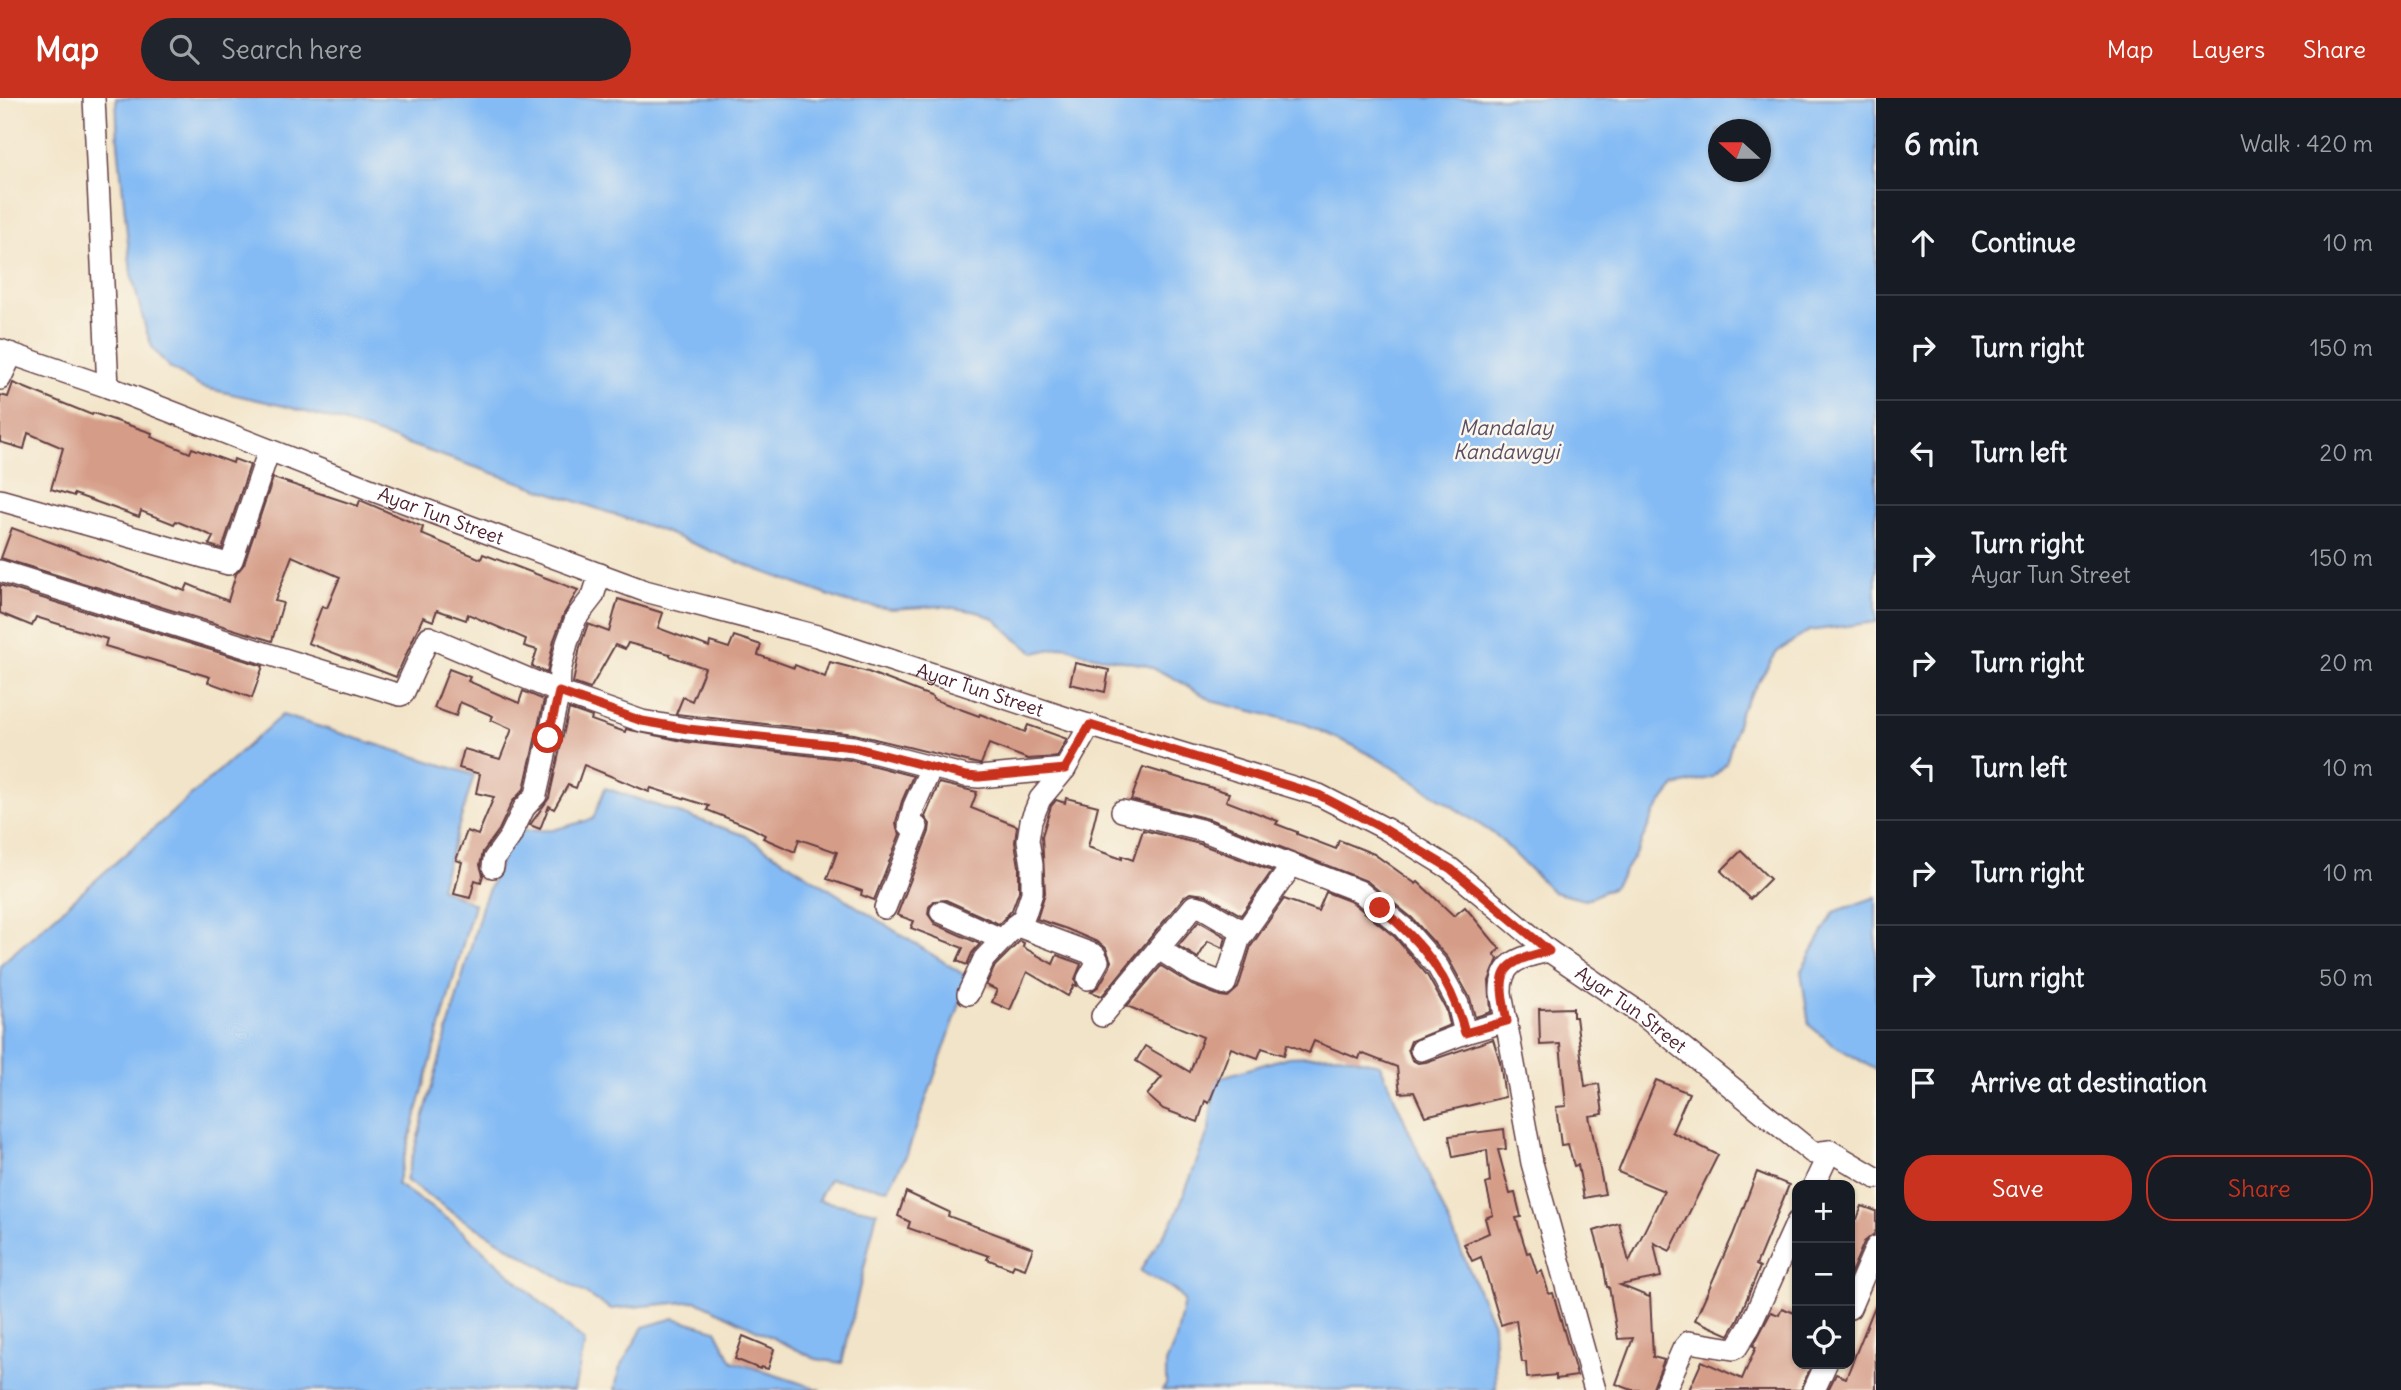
<!DOCTYPE html>
<html lang="en">
<head>
<meta charset="utf-8">
<style>
	body { margin:0; font-family:Delius,sans-serif; background:#20242c; color:#f1f3f6 }
	.controls { position:absolute; right:21px; bottom:21px; display:grid; overflow:hidden; border-radius:14px; box-shadow:0 2px 5px #0004 }
	.controls button { width:63px; height:63px; display:grid; place-items:center; padding:0; border:0; border-bottom:2px solid #363941; background:#171b24; color:#f1f3f6; font:35px sans-serif }
	.compass { position:absolute; left:1708px; top:21px; width:63px; height:63px; border-radius:50%; background:#171b24; box-shadow:0 2px 5px #0004; rotate:291deg }
	.stop { position:absolute; width:21px; height:21px; margin:-16px; border:5px solid #c8321e; border-radius:50%; background:#fff }
	.stop.end { background:#c8321e; border-color:#fff; box-shadow:0 2px 7px #0008 }
	.list { margin:0; padding:0; list-style:none }
	h2 { display:flex; justify-content:space-between; align-items:center; height:91px; margin:0; padding:0 28px; font-size:30px }
	h2 small { font-size:23px; font-weight:400; color:#9ea1a6 }
	.list li { display:grid; grid-template-columns:46px 1fr auto; gap:21px; align-items:center; box-sizing:border-box; height:105px; padding:0 28px; border-top:2px solid #363941 }
	.list b { display:block; font-size:26px; white-space:nowrap }
	.list p { margin:0; font-size:23px; white-space:nowrap; color:#9ea1a6 }
	.list em { font-size:23px; font-style:normal; color:#9ea1a6 }
	.actions { display:flex; gap:14px; padding:21px 28px }
	.actions a { flex:1; padding:16px 0; border:2px solid #c8321e; border-radius:28px; text-align:center; font-size:24px; color:#c8321e }
	.actions .main { background:#c8321e; color:#fff }
	.icon { flex:none; width:38px; height:38px; fill:none; stroke:currentColor; stroke-width:2; stroke-linecap:round; stroke-linejoin:round }
	.map { position:relative; flex:none; width:1876px; height:1292px; overflow:hidden }
	header { display:flex; align-items:center; gap:42px; box-sizing:border-box; height:98px; padding:0 35px; background:#c8321e; color:#fff }
	header strong { font-size:33px }
	nav { display:flex; gap:38px; margin-inline-start:auto; font-size:24px }
	.search { width:490px; height:63px; background:#20242c; display:flex; align-items:center; gap:18px; box-sizing:border-box; padding:0 24px; border-radius:38px; color:#9ea1a6; font-size:26px }
	main { display:flex }
	aside { flex:1; background:#171b24 }
	.map>svg:first-child { display:block }
	.water { fill:#84bbf4; stroke:#676d90; stroke-width:2; fill-rule:evenodd }
	.building { fill:#d59d88 }
	.lines { fill:none; stroke-linecap:round; stroke-linejoin:round }
	.minor-casing { stroke:#633d43; stroke-width:24 }
	.minor { stroke:#fff; stroke-width:21 }
	.route { stroke:#c8321e; stroke-width:9 }
	.labels { text-anchor:middle; stroke-width:5; stroke-linejoin:round; paint-order:stroke }
	.street-label { font-size:19px; fill:#4a1f2b; stroke:#fbf7ec }
	.water-label { font-size:21px; font-style:italic; fill:#5b4e67; stroke:#fbf7ec }
</style>
</head>
<body>
<header>
<strong>Map</strong>
<div class="search"><svg class="icon" aria-label="search" viewBox="0 0 24 24"><circle cx="10" cy="10" r="6"/><path d="M15 15l6 6"/></svg>Search here</div>
<nav><a>Map</a><a>Layers</a><a>Share</a></nav>
</header>
<main>
<div class="map">
<svg width="1876" height="1292" viewBox="0 0 1876 1292">
	<rect width="100%" height="100%" fill="#fbf7ec"/>
	<filter id="ink" filterUnits="userSpaceOnUse"><feTurbulence type="fractalNoise" baseFrequency=".0143" numOctaves="2"/><feDisplacementMap in="SourceGraphic" scale="14" xChannelSelector="R" yChannelSelector="G"/><feConvolveMatrix kernelMatrix="1 2 1 2 8 2 1 2 1" color-interpolation-filters="sRGB"/></filter>
	<filter id="wash" filterUnits="userSpaceOnUse"><feTurbulence type="fractalNoise" baseFrequency=".00686" numOctaves="4" result="noise"/><feDisplacementMap in="SourceGraphic" scale="28" xChannelSelector="R" yChannelSelector="G"/><feGaussianBlur stdDeviation="1.57" result="paint"/><feColorMatrix in="noise" values="0 0 0 0 0 0 0 0 0 0 0 0 0 0 0 0 0 1.4 0 .05"/><feComposite in="paint" operator="in"/></filter>
	<g filter="url(#wash)">
		<rect width="100%" height="100%" fill="#f2e4c8"/>
		<!-- water -->
		<g class="water">
			<path d="M116 0H1876V524L1809 533 1777 554 1741 612 1726 666 1713 679 1675 688 1654 715 1638 752 1614 789 1585 802 1553 794 1497 738 1389 667 1352 647 1305 626 1215 604 1170 578 1146 567 1089 557 1065 548 1035 555 1017 542 995 521 978 514 942 508 891 511 846 504 748 468 657 431 346 325 288 309 201 289 169 269 153 251 146 232 131 175 118 45ZM1718 32H1760V74H1718Z"/>
			<polygon points="282,617 474,677 440,790 474,806 397,1086 452,1124 585,1244 574,1292 0,1292 0,867"/>
			<polygon points="605,690 744,737 969,880 907,1056 888,1091 829,1081 818,1102 877,1114 842,1265 816,1261 697,1203 611,1211 456,1117 406,1082 483,805 514,733 553,732 593,721"/>
			<polygon points="1876,799 1876,972 1832,946 1809,927 1801,873 1834,814"/>
			<path d="M1339 957 1380 966 1493 1226 1496 1292H1162L1166 1287V1265L1176 1241 1184 1203C1174 1187 1156 1184 1140 1173L1175 1119 1209 1032 1215 981 1288 959Z"/>
			<polygon points="674,1220 716,1232 732,1263 821,1292 615,1292 619,1272 643,1229"/>
		</g>
		<g id="blocks">
			<!-- building -->
			<g class="building">
				<polygon points="13,285 92,317 93,315 152,335 151,339 190,355 192,350 233,365 234,361 250,367 222,451 209,447 213,439 208,436 176,423 174,426 141,413 139,419 74,396 74,398 51,391 63,350 28,335 24,351 0,344 0,297 8,299"/>
				<polygon points="273,380 358,408 360,402 423,429 421,436 481,461 483,456 578,492 564,516 554,542 547,575 532,568 537,552 524,548 526,541 468,516 466,522 437,512 433,523 423,519 396,579 308,545 322,508 327,510 340,479 292,458 275,503 283,505 272,543 1,460 12,430 185,493 188,486 228,503 236,476 244,466"/>
				<polygon points="0,487 263,568 252,600 208,584 210,579 105,548 107,541 36,519 32,528 0,515"/>
				<polygon points="618,501 663,515 658,530 709,549 710,544 729,550 734,538 761,547 758,557 794,570 795,567 825,579 830,564 868,574 933,599 933,601 979,618 980,616 1025,634 1028,627 1067,641 1057,659 1028,661 989,646 981,666 979,666 854,636 676,616 683,599 692,603 705,570 670,558 670,556 628,545 625,551 615,547 590,591 573,585 580,549 588,526 609,534"/>
				<polygon points="1075,565 1109,572 1105,594 1070,586"/>
				<polygon points="449,571 470,579 468,583 519,605 523,593 544,602 524,691 512,704 499,732 483,754 480,767 483,777 481,784 475,782 470,800 454,796 462,764 456,762 467,733 478,737 494,699 476,695 480,676 459,670 464,651 500,661 512,631 491,622 493,618 460,604 456,618 434,610"/>
				<polygon points="569,611 592,619 591,622 625,634 626,631 687,644 851,662 913,678 902,703 896,724 897,731 900,736 874,802 861,797 862,793 827,781 837,754 799,741 795,754 763,740 765,737 752,730 707,712 709,708 651,690 649,694 584,667 576,690 568,687 554,711 549,708 540,731 530,727 549,700"/>
				<polygon points="1143,669 1229,695 1226,703 1278,723 1276,726 1297,734 1297,736 1336,751 1339,742 1374,756 1416,786 1418,784 1454,818 1465,809 1500,851 1494,856 1498,861 1489,883 1491,914 1475,919 1470,900 1448,860 1412,820 1367,783 1209,721 1131,702"/>
				<polygon points="939,685 977,694 971,710 1017,728 1015,744 1019,768 1019,793 1012,812 999,826 946,802 934,803 929,809 928,816 935,826 980,846 972,855 967,867 957,863 963,850 911,830 914,823 897,817 929,734 930,726 925,719"/>
				<polygon points="1066,700 1098,708 1088,749 1122,761 1122,758 1133,762 1143,732 1200,746 1272,773 1241,817 1206,797 1190,795 1184,799 1102,898 1091,894 1099,888 1110,869 1111,863 1106,850 1100,845 1067,831 1037,821 1045,795 1042,738 1051,708 1056,702 1065,705"/>
				<polygon points="1741,753 1770,781 1750,801 1721,773"/>
				<polygon points="1326,794 1352,804 1395,839 1427,877 1446,911 1450,927 1411,943 1408,951 1412,962 1418,965 1426,964 1493,941 1500,964 1505,999 1425,1018 1414,994 1400,995 1397,969 1361,955 1359,961 1314,943 1309,955 1287,946 1284,957 1262,950 1258,960 1231,950 1209,1005 1205,1003 1198,1024 1163,1011 1147,997 1162,979 1136,963 1145,948 1190,974 1203,939 1127,908 1161,868 1192,887 1220,898 1228,899 1238,890 1251,848 1284,801 1318,813"/>
				<polygon points="1199,823 1226,839 1223,850 1208,843 1198,860 1178,848"/>
				<polygon points="1020,843 1024,845 1023,849 1053,866 1057,857 1081,866 1075,881 1077,888 1074,887 1068,898 1027,874 1010,912 992,904 997,892 986,887 995,868"/>
				<polygon points="1573,910 1573,919 1576,919 1585,988 1599,986 1603,1016 1589,1018 1605,1096 1584,1100 1578,1067 1574,1068 1568,1046 1561,1047 1556,1009 1566,1008 1560,946 1540,947 1539,911"/>
				<polygon points="1656,982 1689,995 1672,1034 1718,1057 1670,1153 1654,1145 1661,1179 1620,1187 1649,1199 1650,1196 1653,1259 1664,1262 1652,1292 1632,1292 1616,1286 1633,1240 1618,1241 1609,1189 1607,1189 1603,1164 1594,1133 1619,1125 1629,1164 1664,1093 1618,1074"/>
				<polygon points="1504,1031 1506,1051 1498,1052 1510,1096 1515,1095 1521,1119 1516,1120 1527,1155 1530,1154 1537,1175 1542,1173 1549,1196 1553,1195 1577,1278 1556,1281 1556,1277 1527,1280 1526,1264 1522,1264 1516,1222 1501,1227 1481,1159 1472,1163 1464,1146 1489,1135 1485,1120 1493,1117 1486,1086 1490,1084 1487,1052 1453,1059 1449,1038"/>
				<polygon points="1757,1074 1789,1087 1756,1167 1760,1169 1738,1222 1729,1237 1695,1222 1733,1137"/>
				<polygon points="906,1094 949,1114 948,1118 1033,1150 1025,1171 1014,1167 1012,1171 987,1161 989,1158 908,1130 910,1124 898,1118"/>
				<polygon points="1862,1108 1876,1113 1876,1132 1874,1136 1864,1144 1850,1177 1850,1118 1857,1121"/>
				<polygon points="1875,1208 1876,1292 1828,1292 1836,1276 1846,1280"/>
				<polygon points="1782,1210 1797,1216 1797,1266 1812,1266 1801,1292 1689,1292 1702,1263 1742,1281 1756,1249 1753,1248 1771,1214 1779,1217"/>
				<polygon points="743,1238 774,1251 768,1271 761,1269 760,1271 735,1261"/>
			</g>
		</g>
	</g>
	<g filter="url(#ink)">
		<use href="#blocks" fill-opacity="0" stroke="#633d43" stroke-width="2"/>
		<g class="lines">
			<!-- minor casing -->
			<g class="minor-casing">
				<g id="minor">
					<polyline points="94,0 108,289"/>
					<path id="s1" d="M0 252 108 289 377 394 645 493 817 538 1072 622 1319 697 1386 731 1451 771 1549 853 1640 915 1813 1055 1830 1053 1876 1080"/>
					<polyline points="0,281 12,256"/>
					<polyline points="0,402 228,466 232,462 269,352"/>
					<polyline points="0,473 400,597 403,596 429,539 559,594 536,697 524,710 510,739 494,761 493,769"/>
					<polyline points="600,476 593,498 576,520 567,545 560,573 559,594 642,623 688,631 853,649 966,678 979,679 1065,671"/>
					<polyline points="1122,713 1204,733 1359,793 1404,830 1438,869 1458,906 1465,935"/>
					<polyline points="885,810 917,729 909,727 914,708 931,670"/>
					<polyline points="941,814 1001,841"/>
					<polyline points="1015,827 1095,857 1098,863 1088,881"/>
					<polyline points="1159,851 1197,875 1225,886 1239,842 1292,767"/>
					<path d="M1549 853C1523 859 1500 862 1501 895L1532 1065 1595 1292"/>
					<polyline points="968,896 984,861 1024,819 1032,795 1032,767 1028,742 1031,723 1040,701 1065,671 1090,627"/>
					<polyline points="1102,918 1194,808 1203,810 1244,834"/>
					<polyline points="1421,952 1465,935 1507,923"/>
					<polyline points="1814,1087 1830,1053"/>
					<polyline points="1850,1210 1876,1149"/>
					<polyline points="1665,1292 1683,1251 1689,1244 1733,1251 1737,1249 1750,1228 1797,1124"/>
					<polyline points="1814,1292 1826,1266"/>
				</g>
			</g>
			<!-- minor -->
			<use href="#minor" class="minor"/>
		</g>
	</g>
	<g class="lines" filter="url(#ink)">
		<!-- route -->
		<path class="route" d="M548 640 559 594 642 623 688 631 853 649 966 678 979 679 1065 671 1090 627 1319 697 1386 732 1451 771 1549 853C1498 865 1497 874 1507 923L1465 935C1451 881 1423 844 1380 810"/>
	</g>
	<g class="labels">
		<!-- street labels -->
		<g class="street-label">
			<text dy="7" stroke="none"><textPath href="#s1" startOffset="471">Ayar Tun Street</textPath></text>
			<text dy="7" stroke="none"><textPath href="#s1" startOffset="1038">Ayar Tun Street</textPath></text>
			<text dy="7" stroke="none"><textPath href="#s1" startOffset="1773">Ayar Tun Street</textPath></text>
		</g>
		<!-- water labels -->
		<g class="water-label">
			<text x="1506" y="337">Mandalay<tspan x="1506" dy="24">Kandawgyi</tspan></text>
		</g>
	</g>
</svg>
<div class="controls">
<button>+</button>
<button>−</button>
<button><svg class="icon" aria-label="locate" viewBox="0 0 24 24"><circle cx="12" cy="12" r="6"/><path d="M12 2v4M12 18v4M2 12h4M18 12h4"/></svg></button>
</div>
<svg class="compass" viewBox="-18 -18 36 36"><path d="M0-13l5 13h-10z" fill="#e53935"/><path d="M0 13l5-13h-10z" fill="#9ea1a6"/></svg>
<div class="stop" style="left:548px;top:640px"></div>
<div class="stop end" style="left:1380px;top:810px"></div>
</div>
<aside>
<h2>6 min<small>Walk · 420 m</small></h2>
<ul class="list">
<li><svg class="icon" aria-label="ahead" viewBox="0 0 24 24"><path d="M12 20V5M6 11l6-6 6 6"/></svg><div><b>Continue</b></div><em>10 m</em></li>
<li><svg class="icon" aria-label="right" viewBox="0 0 24 24"><path d="M7 20v-9h11M14 6l5 5-5 5"/></svg><div><b>Turn right</b></div><em>150 m</em></li>
<li><svg class="icon" aria-label="left" viewBox="0 0 24 24"><path d="M17 20v-9H6M10 6l-5 5 5 5"/></svg><div><b>Turn left</b></div><em>20 m</em></li>
<li><svg class="icon" aria-label="right" viewBox="0 0 24 24"><path d="M7 20v-9h11M14 6l5 5-5 5"/></svg><div><b>Turn right</b><p>Ayar Tun Street</p></div><em>150 m</em></li>
<li><svg class="icon" aria-label="right" viewBox="0 0 24 24"><path d="M7 20v-9h11M14 6l5 5-5 5"/></svg><div><b>Turn right</b></div><em>20 m</em></li>
<li><svg class="icon" aria-label="left" viewBox="0 0 24 24"><path d="M17 20v-9H6M10 6l-5 5 5 5"/></svg><div><b>Turn left</b></div><em>10 m</em></li>
<li><svg class="icon" aria-label="right" viewBox="0 0 24 24"><path d="M7 20v-9h11M14 6l5 5-5 5"/></svg><div><b>Turn right</b></div><em>10 m</em></li>
<li><svg class="icon" aria-label="right" viewBox="0 0 24 24"><path d="M7 20v-9h11M14 6l5 5-5 5"/></svg><div><b>Turn right</b></div><em>50 m</em></li>
<li><svg class="icon" aria-label="arrive" viewBox="0 0 24 24"><path d="M6 21V4h12l-3 4 3 4H6"/></svg><div><b>Arrive at destination</b></div></li>
</ul>
<div class="actions"><a class="main">Save</a><a>Share</a></div>
</aside>
</main>
</body>
</html>
